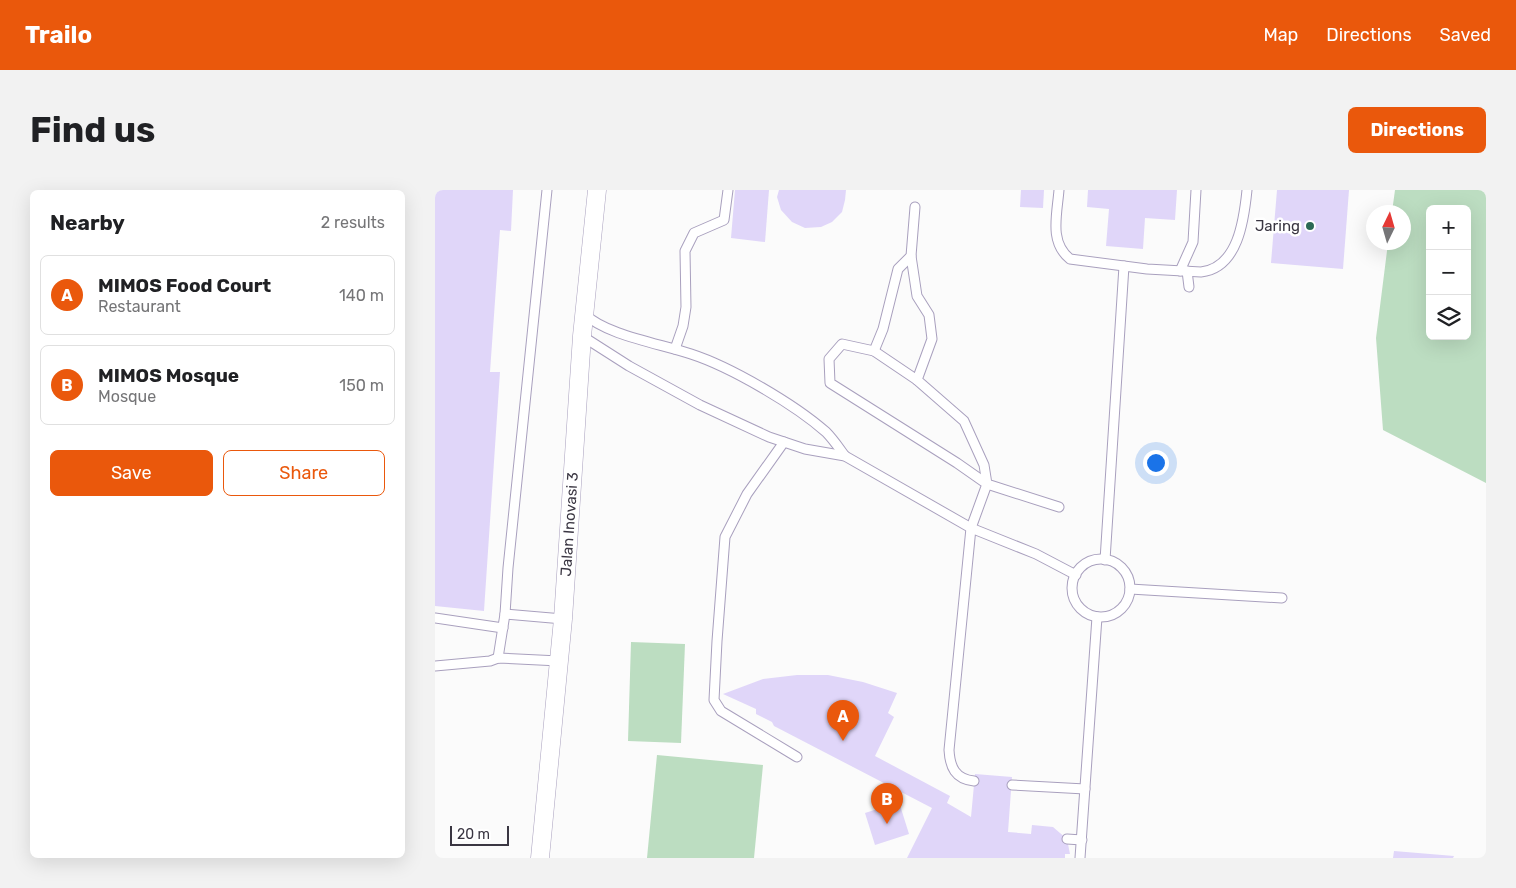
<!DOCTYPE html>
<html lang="en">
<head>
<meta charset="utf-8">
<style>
	body { margin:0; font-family:Rubik,sans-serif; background:#f2f2f2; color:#202124 }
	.controls { position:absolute; right:15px; top:15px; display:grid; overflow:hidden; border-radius:8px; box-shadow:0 5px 20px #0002 }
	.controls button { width:45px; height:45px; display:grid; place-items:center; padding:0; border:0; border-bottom:1px solid #e0e0e0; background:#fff; color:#202124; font:25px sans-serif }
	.compass { position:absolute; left:931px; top:15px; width:45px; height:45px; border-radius:50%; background:#fff; box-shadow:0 5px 20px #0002; rotate:5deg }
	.scale { position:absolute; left:15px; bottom:12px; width:59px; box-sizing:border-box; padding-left:5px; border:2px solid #3a3642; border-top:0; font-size:14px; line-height:18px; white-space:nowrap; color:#3a3642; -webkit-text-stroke:4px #fff; paint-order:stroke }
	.you { position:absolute; left:720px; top:272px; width:18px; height:18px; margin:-12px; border:4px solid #fff; border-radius:50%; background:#1a73e8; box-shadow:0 0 0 8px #1a73e833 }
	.badge { display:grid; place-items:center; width:32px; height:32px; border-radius:50%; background:#ea580c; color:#fff; font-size:16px; font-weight:700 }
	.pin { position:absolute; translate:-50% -41px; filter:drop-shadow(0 1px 2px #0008) }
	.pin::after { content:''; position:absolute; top:26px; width:18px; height:15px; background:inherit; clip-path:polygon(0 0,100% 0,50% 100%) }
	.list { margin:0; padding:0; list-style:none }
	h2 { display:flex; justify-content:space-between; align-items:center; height:65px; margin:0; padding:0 20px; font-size:21px }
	h2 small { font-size:16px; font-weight:400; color:#757577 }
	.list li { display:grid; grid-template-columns:32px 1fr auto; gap:15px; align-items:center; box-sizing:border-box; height:80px; margin:0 10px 10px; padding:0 10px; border:1px solid #e0e0e0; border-radius:8px }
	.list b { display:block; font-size:19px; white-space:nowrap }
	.list p { margin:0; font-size:16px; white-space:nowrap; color:#757577 }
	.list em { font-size:16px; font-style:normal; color:#757577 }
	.actions { display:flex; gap:10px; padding:15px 20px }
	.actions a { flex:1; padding:11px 0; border:1px solid #ea580c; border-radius:8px; text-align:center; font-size:18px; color:#ea580c }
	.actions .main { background:#ea580c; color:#fff }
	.icon { flex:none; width:28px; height:28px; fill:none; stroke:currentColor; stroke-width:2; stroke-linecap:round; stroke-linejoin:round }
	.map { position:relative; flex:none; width:1051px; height:668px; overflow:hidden; border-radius:8px }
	header { display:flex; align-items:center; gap:30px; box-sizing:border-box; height:70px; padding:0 25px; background:#ea580c; color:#fff }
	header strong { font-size:24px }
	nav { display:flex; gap:28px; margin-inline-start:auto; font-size:18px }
	.intro { display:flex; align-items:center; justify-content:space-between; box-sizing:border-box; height:120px; padding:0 30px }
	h1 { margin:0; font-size:35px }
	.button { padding:12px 22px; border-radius:8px; background:#ea580c; color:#fff; font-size:18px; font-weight:700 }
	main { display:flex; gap:30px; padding:0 30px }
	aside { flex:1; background:#fff; border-radius:8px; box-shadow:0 5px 20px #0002 }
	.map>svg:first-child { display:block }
	.green { fill:#bcddc1; fill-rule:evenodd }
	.building { fill:#e0d6f9 }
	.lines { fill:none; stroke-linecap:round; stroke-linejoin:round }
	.lane-casing { stroke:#a9a0be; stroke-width:11 }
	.street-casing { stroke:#a9a0be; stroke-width:19 }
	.lane { stroke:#fff; stroke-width:9 }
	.street { stroke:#fff; stroke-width:18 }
	.poi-dot { fill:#2c6954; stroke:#fff; stroke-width:2 }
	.labels { text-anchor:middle; stroke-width:5; stroke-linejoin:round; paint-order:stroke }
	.poi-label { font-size:15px; fill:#3a3642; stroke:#fff; text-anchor:end }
	.street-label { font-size:15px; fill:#3a3642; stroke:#fff }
</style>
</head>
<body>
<header>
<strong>Trailo</strong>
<nav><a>Map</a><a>Directions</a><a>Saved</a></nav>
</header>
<div class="intro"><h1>Find us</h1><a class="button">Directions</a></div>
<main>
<aside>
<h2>Nearby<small>2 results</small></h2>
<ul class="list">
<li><span class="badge">A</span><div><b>MIMOS Food Court</b><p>Restaurant</p></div><em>140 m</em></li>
<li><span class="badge">B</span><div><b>MIMOS Mosque</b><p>Mosque</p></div><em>150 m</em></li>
</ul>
<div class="actions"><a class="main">Save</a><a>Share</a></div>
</aside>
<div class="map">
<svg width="1051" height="668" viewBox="0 0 1051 668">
	<rect width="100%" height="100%" fill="#fbfbfb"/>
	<!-- green -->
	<g class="green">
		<path d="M960 0H1051V293L948 240 941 148 953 53 968 52V22H957ZM995 19H1032V146H995Z"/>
		<polygon points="196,452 250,454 246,553 193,551"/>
		<polygon points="222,565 328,575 319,668 212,668"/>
	</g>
	<!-- building -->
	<g class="building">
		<polygon points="0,0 78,0 76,41 65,40 55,182 65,182 49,421 0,416"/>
		<polygon points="300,0 334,0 330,52 296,48"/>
		<polygon points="344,0 411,0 410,10 407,22 397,32 386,37 370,38 357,32 346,20 342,7"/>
		<polygon points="586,0 609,0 608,18 585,17"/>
		<polygon points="653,0 742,0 740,30 710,28 708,59 671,56 674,19 652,17"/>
		<polygon points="842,0 914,0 908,79 836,73"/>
		<polygon points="362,485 393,485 428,492 462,503 453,523 459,527 440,566 515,606 512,613 536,627 540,584 577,587 573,642 596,644 597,635 618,637 632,649 635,664 630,664 630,668 472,668 497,618 339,536 337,532 321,524 321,519 288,504 328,489"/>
		<polygon points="464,612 474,644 440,655 430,623"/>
		<polygon points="959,661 1019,666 1018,668 958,668"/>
	</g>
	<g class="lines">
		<!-- lane casing -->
		<g class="lane-casing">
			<g id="lane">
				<path d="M624 0C622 25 614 52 635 69L712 79 766 82C803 78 809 30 812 0"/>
				<path d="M480 17 476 66 463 79 448 139 439 161 407 154 394 169 395 193 522 273 552 294 536 338 514 560C515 577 520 589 539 591"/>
				<polyline points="476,66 482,106 494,125 497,149 482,190 529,231 549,275 552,294 624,317"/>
				<polyline points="745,81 758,52 761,0"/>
				<polyline points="752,81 754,97"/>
				<path d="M150 124C170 145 227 154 256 164 296 177 359 214 391 242 398 249 404 258 410 266"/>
				<polyline points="147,146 194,176 265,215 334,247 370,259 410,266 536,338 601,364 641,385"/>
				<polyline points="240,159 248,136 251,117 250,61 259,43 289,30 293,0"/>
				<polyline points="439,161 482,190"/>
				<polyline points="349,252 312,304 290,347 282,451 279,510 286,521 362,567"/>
				<circle cx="666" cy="398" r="29"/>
				<polyline points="670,370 689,76"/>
				<polyline points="695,399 847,408"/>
				<polyline points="70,424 128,429"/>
				<polyline points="0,428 68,438"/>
				<polyline points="63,468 70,424 73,378 112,0"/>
				<polyline points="0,476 55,471 63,468 124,471"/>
				<polyline points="577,595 650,599"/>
				<polyline points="632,649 647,650"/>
				<polyline points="645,668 662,427"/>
			</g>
		</g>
		<!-- street casing -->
		<g class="street-casing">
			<g id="street">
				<path id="s1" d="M105 668 128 429 147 146 162 0"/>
			</g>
		</g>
		<!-- lane -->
		<use href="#lane" class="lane"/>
		<!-- street -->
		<use href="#street" class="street"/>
	</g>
	<!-- markers -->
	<circle class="poi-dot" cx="875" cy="36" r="5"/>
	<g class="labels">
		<!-- poi labels -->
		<g class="poi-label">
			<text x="865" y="41">Jaring</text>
		</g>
		<!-- street labels -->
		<g class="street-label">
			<text dy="5" stroke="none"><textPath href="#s1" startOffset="335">Jalan Inovasi 3</textPath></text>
		</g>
	</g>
</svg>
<div class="controls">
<button>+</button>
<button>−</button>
<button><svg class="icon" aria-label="layers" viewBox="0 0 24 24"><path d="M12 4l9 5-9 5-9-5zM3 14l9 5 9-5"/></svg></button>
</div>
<svg class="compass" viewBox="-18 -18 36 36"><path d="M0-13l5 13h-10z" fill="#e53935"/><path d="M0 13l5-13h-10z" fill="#757577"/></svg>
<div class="scale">20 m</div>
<div class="you"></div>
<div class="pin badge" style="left:408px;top:551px">A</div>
<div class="pin badge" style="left:452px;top:634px">B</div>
</div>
</main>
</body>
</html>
